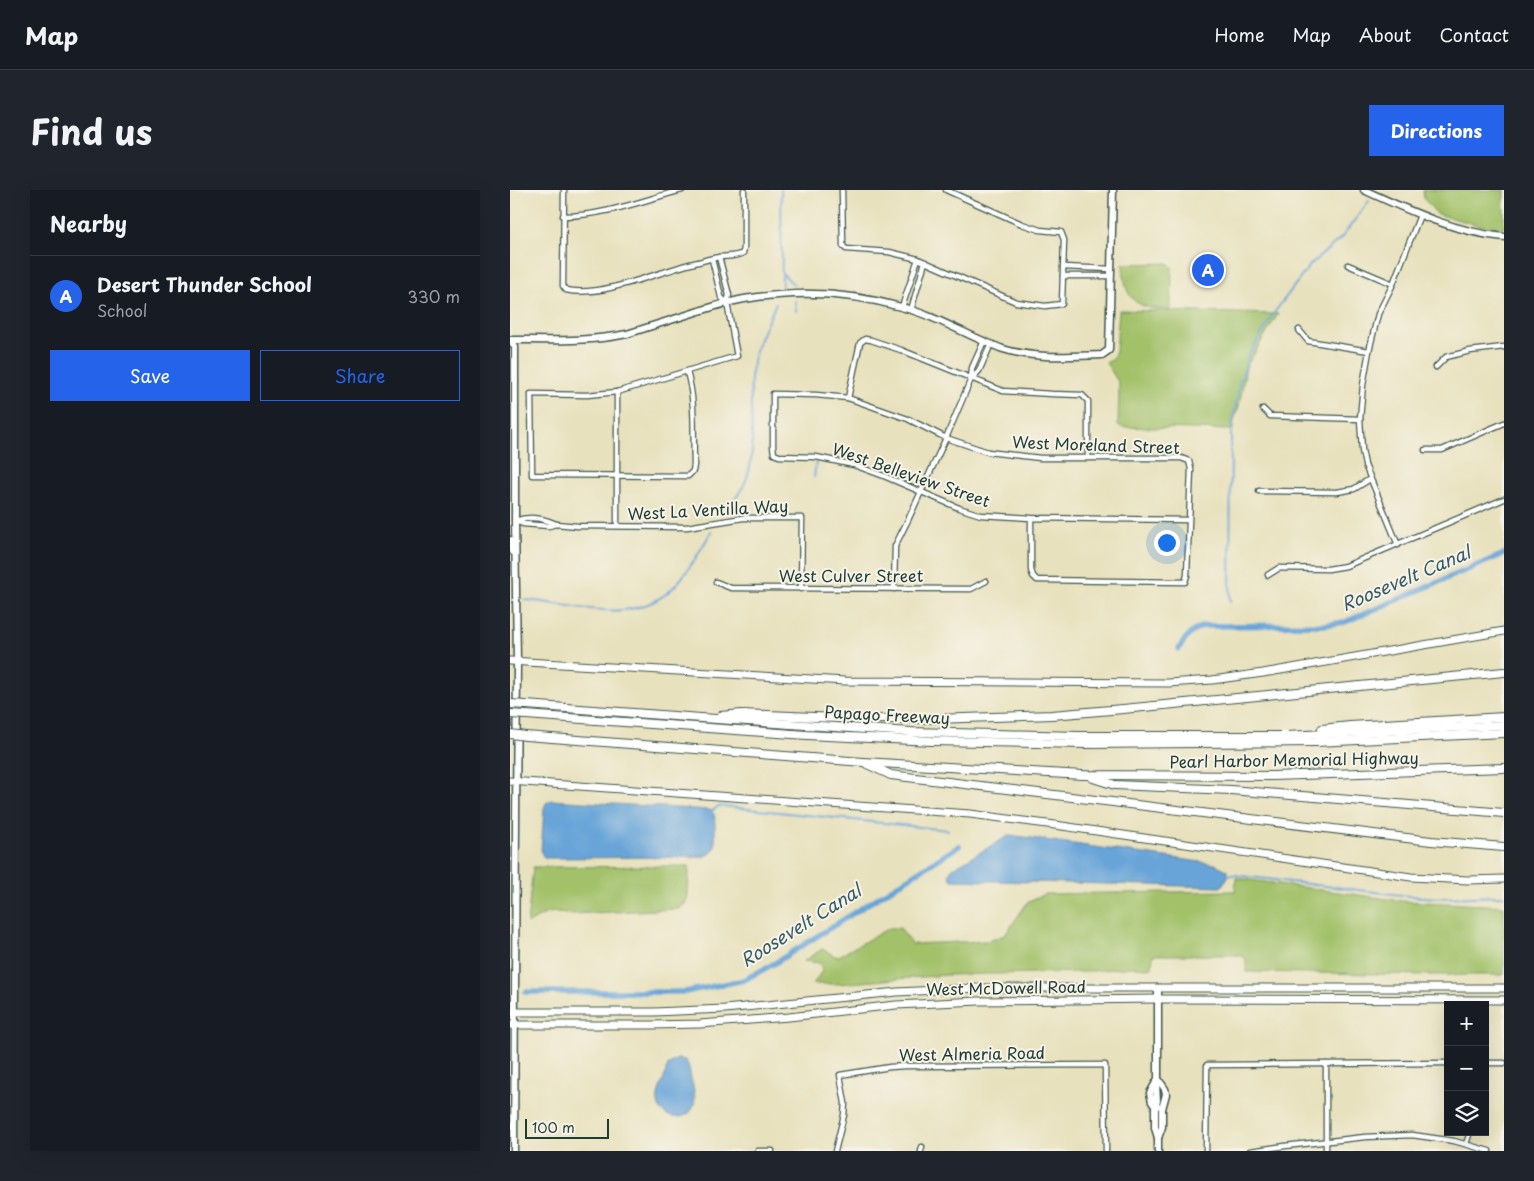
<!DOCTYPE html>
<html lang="en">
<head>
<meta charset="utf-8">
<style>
	body { margin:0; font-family:"Playpen Sans",sans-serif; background:#20242c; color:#f1f3f6 }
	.controls { position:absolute; right:15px; bottom:15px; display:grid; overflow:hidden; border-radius:0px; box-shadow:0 5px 20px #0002 }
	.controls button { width:45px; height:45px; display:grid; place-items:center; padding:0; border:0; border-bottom:1px solid #363941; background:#171b24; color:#f1f3f6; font:25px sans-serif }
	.scale { position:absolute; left:15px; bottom:12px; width:84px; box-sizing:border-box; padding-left:5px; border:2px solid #1f3d34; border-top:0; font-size:14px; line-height:18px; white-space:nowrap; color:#1f3d34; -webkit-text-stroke:4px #f7f3e8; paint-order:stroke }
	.you { position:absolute; left:656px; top:352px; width:18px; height:18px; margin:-12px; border:4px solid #fff; border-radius:50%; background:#1a73e8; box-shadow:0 0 0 8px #1a73e833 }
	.badge { display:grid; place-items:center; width:32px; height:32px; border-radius:50%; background:#2563eb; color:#fff; font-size:16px; font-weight:700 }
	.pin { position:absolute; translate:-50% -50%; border:2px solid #fff; box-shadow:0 1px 5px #0006 }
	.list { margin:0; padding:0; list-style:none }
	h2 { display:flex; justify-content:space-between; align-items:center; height:65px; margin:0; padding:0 20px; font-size:21px }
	h2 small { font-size:16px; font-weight:400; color:#9ea1a6 }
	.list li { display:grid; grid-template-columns:32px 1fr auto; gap:15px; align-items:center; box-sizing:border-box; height:80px; padding:0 20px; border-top:1px solid #363941 }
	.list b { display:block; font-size:19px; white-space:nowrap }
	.list p { margin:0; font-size:16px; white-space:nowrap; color:#9ea1a6 }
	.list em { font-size:16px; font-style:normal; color:#9ea1a6 }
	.actions { display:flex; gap:10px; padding:15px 20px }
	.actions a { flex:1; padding:11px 0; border:1px solid #2563eb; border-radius:0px; text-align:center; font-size:18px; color:#2563eb }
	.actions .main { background:#2563eb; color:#fff }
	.icon { flex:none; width:28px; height:28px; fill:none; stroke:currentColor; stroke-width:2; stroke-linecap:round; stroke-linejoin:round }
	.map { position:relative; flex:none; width:994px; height:961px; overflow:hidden; border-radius:0px }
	header { display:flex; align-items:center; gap:30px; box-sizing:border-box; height:70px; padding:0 25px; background:#171b24; border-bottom:1px solid #363941 }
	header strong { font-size:24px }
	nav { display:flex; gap:28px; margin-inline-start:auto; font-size:18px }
	.intro { display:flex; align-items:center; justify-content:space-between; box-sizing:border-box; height:120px; padding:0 30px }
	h1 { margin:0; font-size:35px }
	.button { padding:12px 22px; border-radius:0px; background:#2563eb; color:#fff; font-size:18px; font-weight:700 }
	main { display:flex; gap:30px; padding:0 30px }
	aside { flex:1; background:#171b24; border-radius:0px; box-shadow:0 5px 20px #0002 }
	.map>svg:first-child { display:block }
	.green { fill:#a2c169; stroke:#607f4e }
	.water { fill:#67a4d8; stroke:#437086 }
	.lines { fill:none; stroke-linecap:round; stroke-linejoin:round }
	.stream { stroke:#67a4d8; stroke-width:2 }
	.canal { stroke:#67a4d8; stroke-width:5.5 }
	.street-casing { stroke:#3d5649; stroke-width:7 }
	.secondary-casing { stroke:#3d5649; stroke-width:9 }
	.primary-casing { stroke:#3d5649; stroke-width:9 }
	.highway-casing { stroke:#3d5649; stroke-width:10 }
	.street { stroke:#fff; stroke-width:4.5 }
	.secondary { stroke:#fff; stroke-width:6 }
	.primary { stroke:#fff; stroke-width:7 }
	.highway { stroke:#fff; stroke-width:8 }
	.highway-bridge-casing { stroke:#3d5649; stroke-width:10; stroke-linecap:butt }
	.highway-bridge { stroke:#fff; stroke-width:8 }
	.labels { text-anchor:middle; stroke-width:4; stroke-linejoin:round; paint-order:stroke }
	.street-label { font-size:16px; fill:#1f3d34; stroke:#f7f3e8 }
	.water-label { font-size:18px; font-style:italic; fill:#355c65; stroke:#f7f3e8 }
</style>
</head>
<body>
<header>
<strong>Map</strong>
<nav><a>Home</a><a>Map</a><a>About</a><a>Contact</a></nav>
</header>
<div class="intro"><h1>Find us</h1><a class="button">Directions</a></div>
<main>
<aside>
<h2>Nearby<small></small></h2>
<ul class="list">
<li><span class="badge">A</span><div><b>Desert Thunder School</b><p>School</p></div><em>330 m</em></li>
</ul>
<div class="actions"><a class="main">Save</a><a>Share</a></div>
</aside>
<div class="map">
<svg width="994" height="961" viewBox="0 0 994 961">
	<rect width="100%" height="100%" fill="#f7f3e8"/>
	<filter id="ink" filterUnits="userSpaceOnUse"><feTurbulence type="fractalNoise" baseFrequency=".02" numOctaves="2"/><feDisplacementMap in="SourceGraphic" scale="10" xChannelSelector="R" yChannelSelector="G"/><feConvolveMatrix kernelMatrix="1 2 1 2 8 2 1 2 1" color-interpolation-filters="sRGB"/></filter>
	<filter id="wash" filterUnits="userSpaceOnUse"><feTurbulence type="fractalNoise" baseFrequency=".0096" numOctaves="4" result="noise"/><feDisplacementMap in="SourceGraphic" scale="20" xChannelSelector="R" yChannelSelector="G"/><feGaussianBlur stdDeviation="1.12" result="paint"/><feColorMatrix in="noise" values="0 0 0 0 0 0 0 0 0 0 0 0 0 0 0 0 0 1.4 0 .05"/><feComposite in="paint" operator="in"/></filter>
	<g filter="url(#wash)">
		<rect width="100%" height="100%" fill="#e8e1bd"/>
		<!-- green -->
		<g class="green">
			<polygon points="913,0 994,0 994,38 971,36 927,24 914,9"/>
			<path d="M658 73 662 77 661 120C625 119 614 110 613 74Z"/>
			<polygon points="609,120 768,124 736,177 729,216 724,230 723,240 611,237 608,235 609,193 596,173 602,169 606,162"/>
			<path d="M179 676 178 706 175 714 168 719 60 724C40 719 34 724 17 734L23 677Z"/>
			<polygon points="726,688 892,711 994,716 994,785 925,785 736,782 736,769 730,765 643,765 642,778 623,777 573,782 436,785 328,794 303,794 312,781 310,773 294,771 312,759 327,767 379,738 390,738 402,754 477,751 495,745 517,713 534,704 725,701"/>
		</g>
		<!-- water -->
		<g class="water">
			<polygon points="42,610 200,620 204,624 205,630 205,658 200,664 192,667 36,668 33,666 31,662 34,618 36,613"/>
			<polygon points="500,645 705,674 717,680 718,687 711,697 442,690 439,686 440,681 443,678"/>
			<path d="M168 869 175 870C181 877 179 884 182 892 184 900 186 907 184 915 179 936 134 931 152 893 158 880 153 875 168 869Z"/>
		</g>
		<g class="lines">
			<!-- stream -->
			<g class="stream">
				<polyline points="271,0 272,97"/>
				<polyline points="272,83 284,95"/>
				<polyline points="285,111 286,121"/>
				<polyline points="304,287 306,273"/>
				<path d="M214 323C221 314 229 305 234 295 251 259 235 212 243 173 246 153 258 132 266 113"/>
				<path d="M15 410C25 411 35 412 45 414 82 419 120 429 153 406 172 394 190 361 201 342"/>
				<polyline points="720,412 721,243 729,195 739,165 764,123 800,75 832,47 859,11"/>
				<polyline points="201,622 207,617 211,616 438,640"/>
				<polyline points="715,684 899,706 929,708 994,706"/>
			</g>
			<!-- canal -->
			<g class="canal">
				<path d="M669 459C675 448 681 441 693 436L814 435 835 432 994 364"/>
				<polyline points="16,802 175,802 234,790 265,773 449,656"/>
			</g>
		</g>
	</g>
	<g filter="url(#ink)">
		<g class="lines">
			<!-- street casing -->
			<g class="street-casing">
				<g id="street">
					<path d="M54 0 53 96 56 100C91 108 148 82 184 73 193 71 201 68 210 67 218 66 226 67 233 63L234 58V0"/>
					<polyline points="332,0 333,56 336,59 379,62 408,69 506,112 535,116 552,114 554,50 551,42 530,40 512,34 436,0"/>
					<path d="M53 26C94 26 133 10 172 0"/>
					<polyline points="202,69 211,107 217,113"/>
					<polyline points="838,75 883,94"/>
					<polyline points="553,77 601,79"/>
					<polyline points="553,86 601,86"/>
					<polyline points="392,117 408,69"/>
					<polyline points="401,120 415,72"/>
					<polyline points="789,140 798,151 859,161"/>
					<polyline points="926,177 936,167 960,161 994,157"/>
					<path d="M177 182C186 212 183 243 184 275L183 281 178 286 22 285 21 204 77 205 107 202 227 166 217 113 219 105 209 67"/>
					<polyline points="461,189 469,181 481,154"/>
					<polyline points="338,208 350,153 355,149 361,150 391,160 493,201 542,204 572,205 578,211 578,267"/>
					<polyline points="753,219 760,226 850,229"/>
					<polyline points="915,260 932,260 994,233"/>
					<polyline points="749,301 827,302 844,299 860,289"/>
					<polyline points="521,328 521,380 523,386 527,390 675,392 677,385 681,279 679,271 671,268 530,268 478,262 436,248 398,229 338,208 306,205 263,204 263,256 264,264 269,266 306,267 344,275 374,286 449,318 471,325 521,328 679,330"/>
					<polyline points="5,331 13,334 39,336 46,334 68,336 177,337 233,328 292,328 291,399"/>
					<path d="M5 331C18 326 33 328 46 334"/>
					<polyline points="107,336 107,202"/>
					<polyline points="888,355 855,275 852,260 850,229 853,195 859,161 868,124 883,94 910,25"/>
					<polyline points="758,385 769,378 818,379 836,376 994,309"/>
					<polyline points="206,392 221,398 461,399 476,391"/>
					<polyline points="384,399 385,356 398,330 436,248 461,189 462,178 474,151"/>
					<polyline points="975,873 994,873"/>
					<polyline points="816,874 816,961"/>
					<polyline points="956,954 960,942"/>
					<polyline points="248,961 262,961"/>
					<polyline points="325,961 334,925 335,913 330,885 380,877 395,876 595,875 596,961"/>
					<polyline points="411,961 412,957"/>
					<polyline points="696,961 697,875 938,873"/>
					<polyline points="740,961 775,956 855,947 902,945 944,951 979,961"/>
				</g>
			</g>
			<!-- secondary casing -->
			<g class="secondary-casing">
				<g id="secondary">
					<path d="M854 0C900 21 944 42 994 47"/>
					<path d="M0 150C39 150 78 152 117 144 141 136 165 129 189 121 206 116 223 110 241 108 292 100 342 103 391 117 427 126 459 147 493 159 524 169 560 166 592 165L599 160 603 0"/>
					<polyline points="0,151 5,157 5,331 7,471 4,961"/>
					<polyline points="0,350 3,362"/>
					<polyline points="648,798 648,889 640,903 642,912 645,916 645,938 648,948 648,961"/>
					<polyline points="648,889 655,899 656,904 652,919 652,937 648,948"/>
					<polyline points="646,893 647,911 645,916 647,916"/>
				</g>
			</g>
			<!-- primary casing -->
			<g class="primary-casing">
				<g id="primary">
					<polyline points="0,471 335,491 658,493 702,490 753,483 994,441"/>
					<polyline points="0,591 460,624 545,635 901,687 958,690 994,689"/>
					<polyline points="0,822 144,822 215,819 387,802 468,798 994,798"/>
					<polyline points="0,835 141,835 190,834 279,827 386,815 469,811 648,809 994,810"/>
				</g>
			</g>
			<!-- highway casing -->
			<g class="highway-casing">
				<g id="highway">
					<polyline points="16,515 191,528 401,542 569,546 776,546 994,535"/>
					<polyline points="16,525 297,545 422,551 576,554 806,552 994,543"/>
					<polyline points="211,526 232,524 351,529 424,529 542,525 613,519 994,482"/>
					<polyline points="812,539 840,536 994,527"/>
					<polyline points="16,546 353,572 573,585 763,586 994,578"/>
					<polyline points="357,574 381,585 921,651 994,657"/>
					<polyline points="583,588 605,595 721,600 994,623"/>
				</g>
			</g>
			<!-- street -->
			<use href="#street" class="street"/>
			<!-- secondary -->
			<use href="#secondary" class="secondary"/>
			<!-- primary -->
			<use href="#primary" class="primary"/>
			<!-- highway -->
			<use href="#highway" class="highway"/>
			<!-- highway-bridge casing -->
			<g class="highway-bridge-casing">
				<g id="highway-bridge">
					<polyline points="0,514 16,515"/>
					<polyline points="0,524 16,525"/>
					<polyline points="0,544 16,546"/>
				</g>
			</g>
			<!-- highway-bridge -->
			<use href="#highway-bridge" class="highway-bridge"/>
		</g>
	</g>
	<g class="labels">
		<!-- street labels -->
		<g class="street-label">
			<text transform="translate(586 255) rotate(2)" y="6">West Moreland Street</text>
			<text transform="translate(401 285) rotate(19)" y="6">West Belleview Street</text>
			<text transform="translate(198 320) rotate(-3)" y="6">West La Ventilla Way</text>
			<text x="341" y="392">West Culver Street</text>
			<text transform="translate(377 525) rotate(3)" y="6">Papago Freeway</text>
			<text transform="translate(784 570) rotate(-1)" y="6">Pearl Harbor Memorial Highway</text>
			<text transform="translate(496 798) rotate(-1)" y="6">West McDowell Road</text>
			<text transform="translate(462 864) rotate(-1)" y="6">West Almeria Road</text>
		</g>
		<!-- water labels -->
		<g class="water-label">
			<text transform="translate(896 389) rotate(-23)" y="6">Roosevelt Canal</text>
			<text transform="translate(291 736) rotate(-32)" y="6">Roosevelt Canal</text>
		</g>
	</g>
</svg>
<div class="controls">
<button>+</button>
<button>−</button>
<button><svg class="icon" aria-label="layers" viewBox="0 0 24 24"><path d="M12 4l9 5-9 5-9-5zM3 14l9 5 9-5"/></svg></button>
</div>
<div class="scale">100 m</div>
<div class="you"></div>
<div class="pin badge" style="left:698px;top:80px">A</div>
</div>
</main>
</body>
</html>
